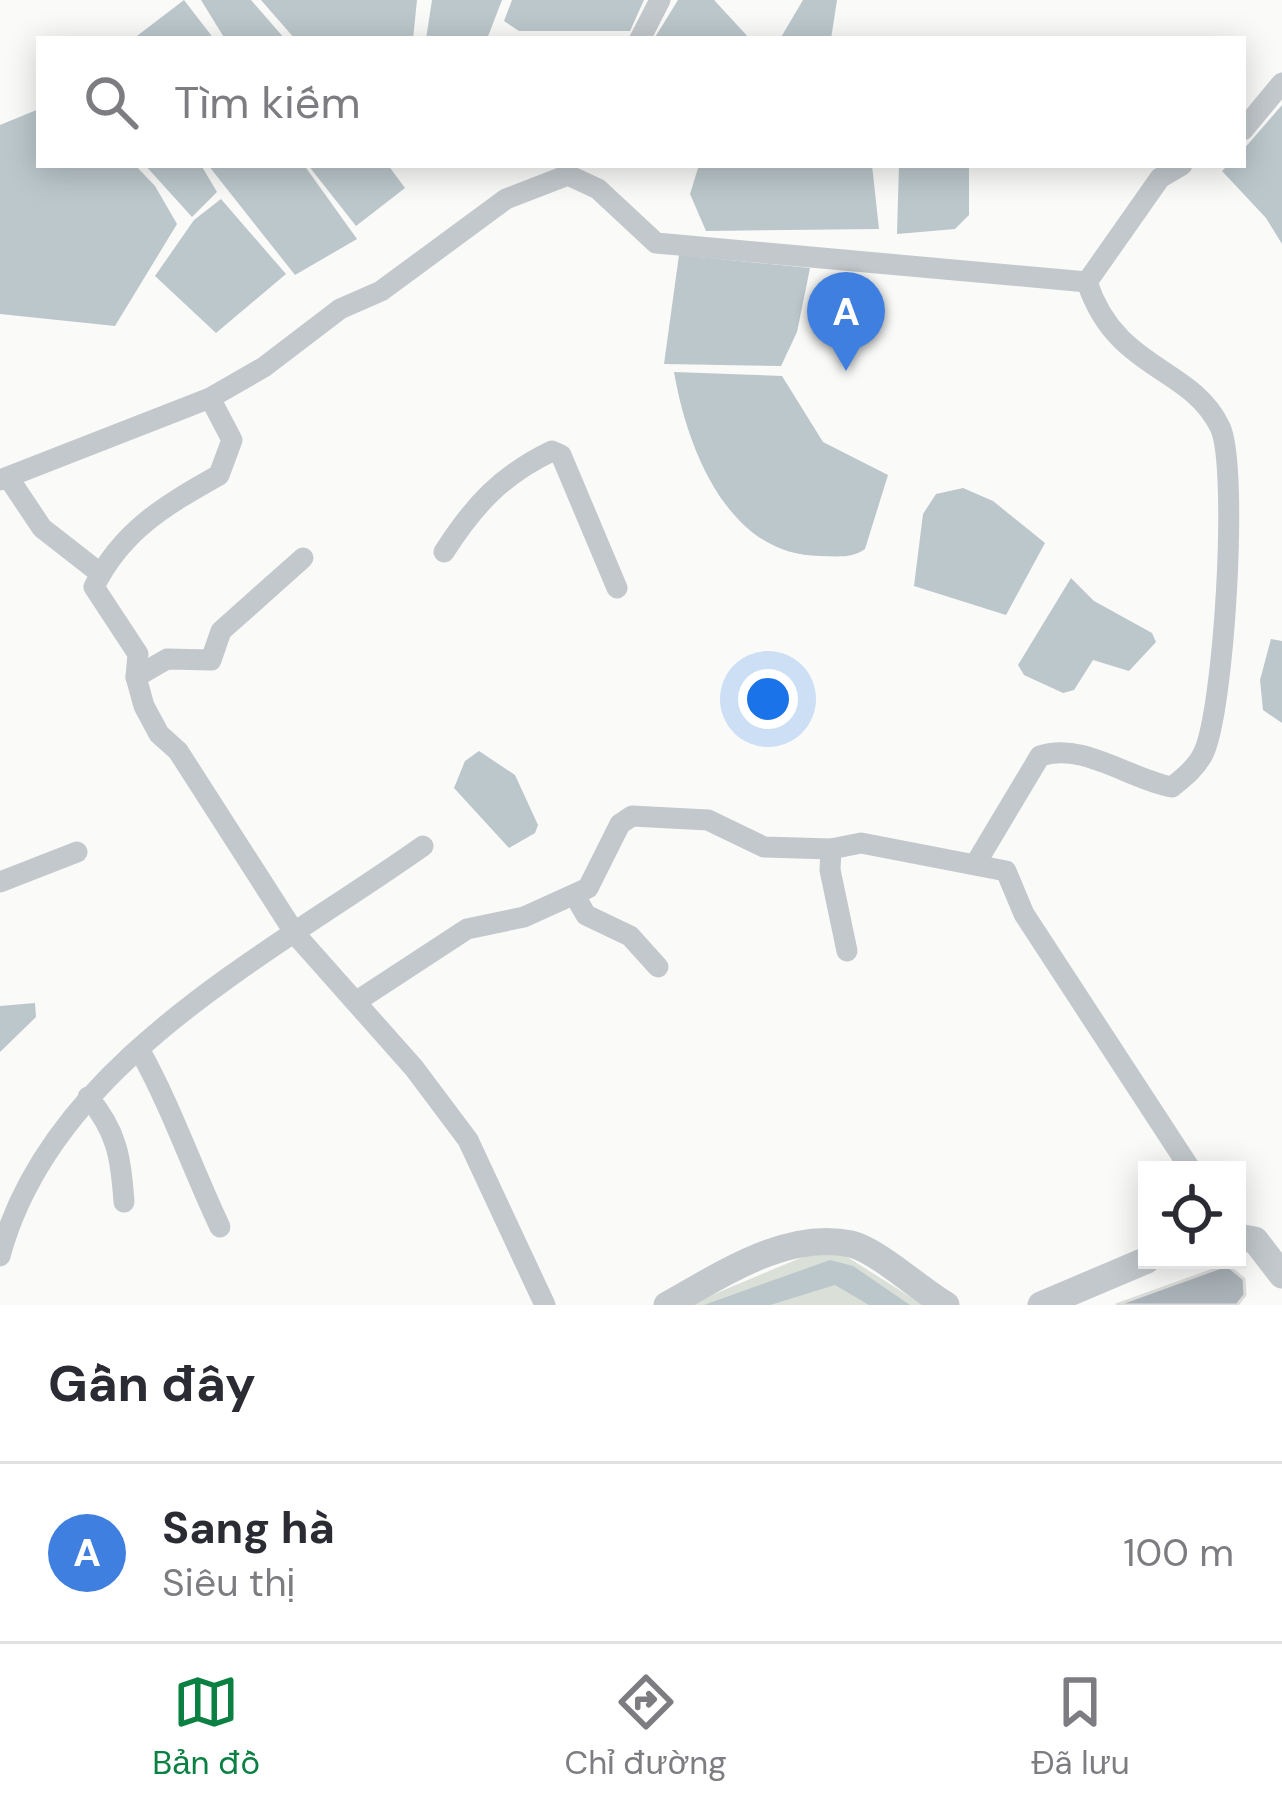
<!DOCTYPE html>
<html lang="vi">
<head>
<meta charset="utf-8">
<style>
	body { margin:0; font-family:"DM Sans",sans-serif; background:#f2f2f3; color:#2b2b33 }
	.controls { position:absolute; right:36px; bottom:36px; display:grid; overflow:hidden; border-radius:0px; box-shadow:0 6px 30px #0003 }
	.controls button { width:108px; height:108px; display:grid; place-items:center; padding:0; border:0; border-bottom:3px solid #e1e1e2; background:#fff; color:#2b2b33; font:60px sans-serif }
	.you { position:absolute; left:768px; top:699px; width:42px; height:42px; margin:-30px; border:9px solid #fff; border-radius:50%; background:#1a73e8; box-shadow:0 0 0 18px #1a73e833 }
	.badge { display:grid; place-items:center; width:78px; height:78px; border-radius:50%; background:#0b8043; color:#fff; font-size:39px; font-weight:700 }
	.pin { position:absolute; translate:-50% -99px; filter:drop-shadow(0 3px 6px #0008) }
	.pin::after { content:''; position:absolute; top:63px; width:42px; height:36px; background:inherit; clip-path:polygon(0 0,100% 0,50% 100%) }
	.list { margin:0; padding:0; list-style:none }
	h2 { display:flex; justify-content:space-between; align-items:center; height:156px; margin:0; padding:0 48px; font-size:51px }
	h2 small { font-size:39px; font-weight:400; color:#7c7c81 }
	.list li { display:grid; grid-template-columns:78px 1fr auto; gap:36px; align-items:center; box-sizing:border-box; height:180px; padding:0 48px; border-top:3px solid #e1e1e2 }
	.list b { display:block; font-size:45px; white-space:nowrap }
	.list p { margin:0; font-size:39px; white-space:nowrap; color:#7c7c81 }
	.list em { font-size:39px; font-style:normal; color:#7c7c81 }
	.icon { flex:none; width:66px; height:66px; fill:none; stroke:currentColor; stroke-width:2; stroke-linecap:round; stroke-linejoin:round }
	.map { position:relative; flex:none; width:1282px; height:1305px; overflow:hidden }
	.search { position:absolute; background:#fff; box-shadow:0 6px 30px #0003; left:36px; right:36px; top:36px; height:132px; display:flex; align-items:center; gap:30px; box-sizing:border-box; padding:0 42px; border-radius:0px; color:#7c7c81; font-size:45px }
	.sheet { height:336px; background:#fff }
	nav { display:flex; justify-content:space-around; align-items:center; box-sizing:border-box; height:168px; border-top:3px solid #e1e1e2; background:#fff; font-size:33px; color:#7c7c81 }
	nav a { display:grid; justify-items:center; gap:6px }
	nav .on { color:#0b8043 }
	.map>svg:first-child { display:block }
	.green { fill:#dadfd7 }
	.water { fill:#bbc7cb }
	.building { fill:#aab3b9; stroke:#dcdcda; stroke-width:3 }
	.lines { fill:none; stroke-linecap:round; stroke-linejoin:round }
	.minor { stroke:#c3c8cc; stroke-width:21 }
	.tertiary { stroke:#c3c8cc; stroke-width:27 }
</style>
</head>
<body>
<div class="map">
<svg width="1282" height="1305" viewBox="0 0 1282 1305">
	<rect width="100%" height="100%" fill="#fafaf8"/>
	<!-- green -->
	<polygon class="green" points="841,1253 923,1305 688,1305 805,1256"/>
	<!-- water -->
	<g class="water">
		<polygon points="184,0 214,39 133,39"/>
		<polygon points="201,0 251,0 285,39 225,39"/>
		<polygon points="261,0 417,0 413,39 295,39"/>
		<polygon points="432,0 502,0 487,39 426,39"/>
		<polygon points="512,0 644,0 630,31 519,31 504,21"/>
		<polygon points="678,0 714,0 750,39 654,39"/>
		<polygon points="803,0 837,0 831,39 780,39"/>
		<polygon points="1282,105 1282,244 1266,218 1222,171 1228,165 1243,165 1243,150"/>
		<polygon points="39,109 39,165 135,165 155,186 177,224 115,326 0,314 0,125"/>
		<polygon points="145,165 201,165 217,192 192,217"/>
		<polygon points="208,165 304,165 357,239 295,275"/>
		<polygon points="308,165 388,165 405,188 356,226"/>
		<polygon points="699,165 872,165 879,229 706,231 690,194"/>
		<polygon points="899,165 969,165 969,215 955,229 897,234"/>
		<polygon points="221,199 286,274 216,333 155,276 194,220"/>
		<polygon points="679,255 810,268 797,332 781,366 664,364"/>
		<path d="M674 372 782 376 823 442 888 475 865 549C852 559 835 556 820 556 728 556 687 448 674 372Z"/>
		<polygon points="963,488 993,501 1045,543 1006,615 914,586 923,514 936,494"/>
		<polygon points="1071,578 1094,601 1152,633 1156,642 1129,671 1093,660 1074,690 1063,693 1024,675 1018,665"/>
		<polygon points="1271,639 1282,641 1282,723 1263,710 1260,680"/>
		<polygon points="479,751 515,775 538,825 535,833 509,848 454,788 465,761"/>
		<polygon points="35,1003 36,1017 0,1052 0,1006"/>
		<polygon points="830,1260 853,1266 910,1305 869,1305 835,1285 770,1305 704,1305"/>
	</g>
	<!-- building -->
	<polygon class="building" points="1227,1265 1244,1279 1245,1295 1237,1305 1116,1305"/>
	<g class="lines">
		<!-- minor -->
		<g class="minor">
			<polyline points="640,39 660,0"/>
			<polyline points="1243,130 1282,83"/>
			<path d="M210 398 232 440 219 475C166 505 122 530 94 587L138 654 136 677 144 706 159 734 178 751 296 935 414 1068 468 1140 545 1305"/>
			<polyline points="8,477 42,528 101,574"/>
			<polyline points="0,480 210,398 264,367 340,309 381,291 506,199 568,175 598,189 656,243 1087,282"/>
			<path d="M444 552C474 505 502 475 552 451L561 455 617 588"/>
			<polyline points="136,677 167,659 211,660 221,631 303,558"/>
			<polyline points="831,849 830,870 847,951"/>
			<path d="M976 863 1040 756C1082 741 1131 780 1172 787 1183 778 1196 768 1203 754 1224 714 1239 466 1220 427 1191 366 1116 371 1087 282L1160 178 1182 165"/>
			<polyline points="0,882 77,852"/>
			<polyline points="575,896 586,915 630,936 658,967"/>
			<polyline points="357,1001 467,929 524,917 588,888 620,824 632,816 708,820 764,847 831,849 861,843 1006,871 1024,914 1191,1170"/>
			<path d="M139 1049C171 1106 192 1168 220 1227"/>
			<path d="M88 1097C117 1131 121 1158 124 1202"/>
			<path d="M0 1256C52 1062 271 954 423 846"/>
		</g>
		<!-- tertiary -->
		<g class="tertiary">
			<polyline points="1237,1237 1255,1240 1282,1275"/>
			<path d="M667 1305C720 1276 786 1230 851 1244 877 1250 920 1290 946 1305"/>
			<polyline points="1041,1305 1147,1260"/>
		</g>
	</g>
</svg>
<div class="controls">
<button><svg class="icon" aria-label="locate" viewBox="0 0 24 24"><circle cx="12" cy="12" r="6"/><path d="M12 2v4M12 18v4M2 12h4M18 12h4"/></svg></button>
</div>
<div class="you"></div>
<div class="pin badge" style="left:846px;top:371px;background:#3f7fe0">A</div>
<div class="search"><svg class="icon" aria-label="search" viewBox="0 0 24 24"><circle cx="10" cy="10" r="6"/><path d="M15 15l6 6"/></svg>Tìm kiếm</div>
</div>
<section class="sheet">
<h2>Gần đây<small></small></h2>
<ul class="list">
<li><span class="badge" style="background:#3f7fe0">A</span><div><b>Sang hà</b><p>Siêu thị</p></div><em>100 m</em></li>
</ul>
</section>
<nav>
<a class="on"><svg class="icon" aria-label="map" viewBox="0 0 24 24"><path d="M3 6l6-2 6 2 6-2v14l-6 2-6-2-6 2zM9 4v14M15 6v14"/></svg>Bản đồ</a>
<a><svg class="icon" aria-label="directions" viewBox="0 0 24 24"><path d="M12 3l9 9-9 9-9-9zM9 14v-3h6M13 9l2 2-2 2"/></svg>Chỉ đường</a>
<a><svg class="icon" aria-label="saved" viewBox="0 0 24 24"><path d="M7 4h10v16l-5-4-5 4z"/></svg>Đã lưu</a>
</nav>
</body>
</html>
